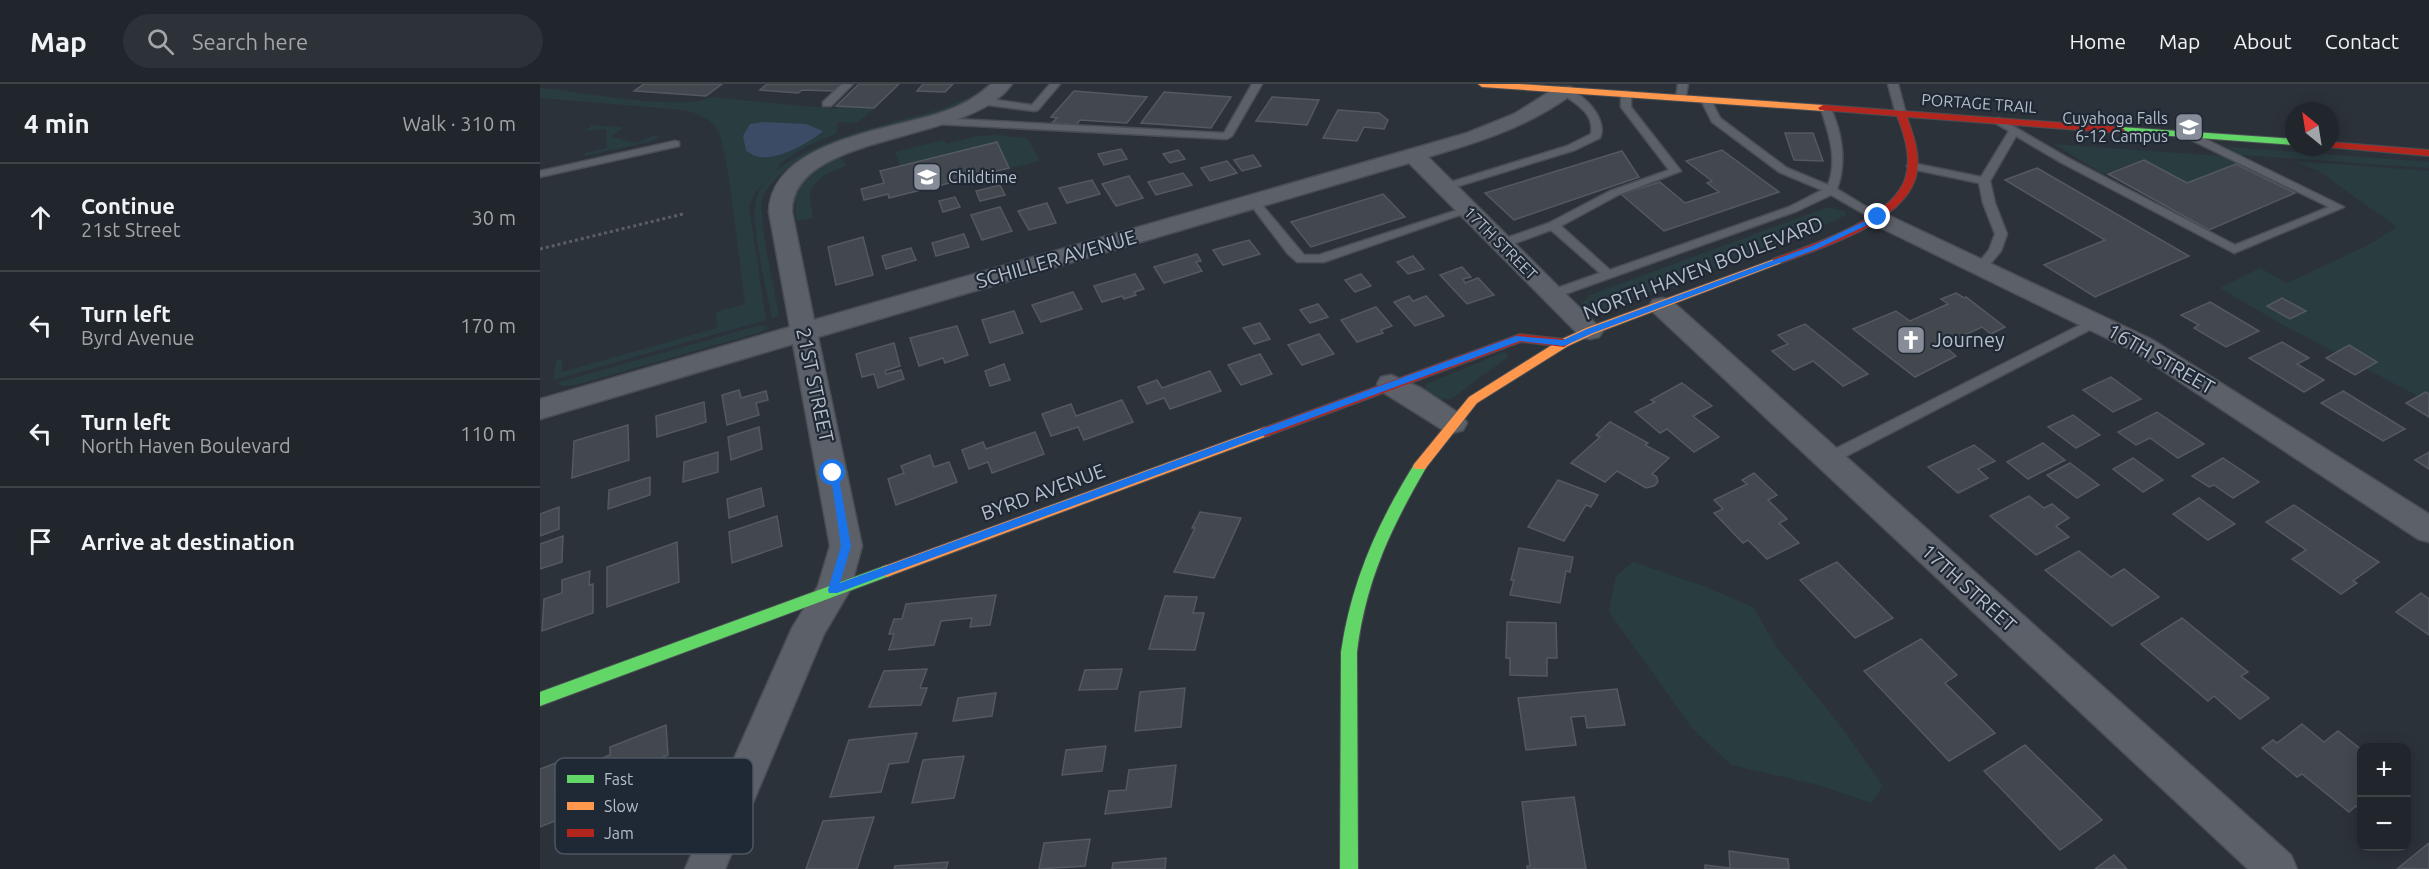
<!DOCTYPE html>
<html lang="en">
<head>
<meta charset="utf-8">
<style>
	body { margin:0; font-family:Ubuntu,sans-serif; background:#2d3238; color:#f1f3f6 }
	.controls { position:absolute; right:18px; bottom:18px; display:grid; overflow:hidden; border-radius:12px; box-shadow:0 3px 15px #0003 }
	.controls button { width:54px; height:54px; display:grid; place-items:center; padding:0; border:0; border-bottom:2px solid #3e4348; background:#21262c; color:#f1f3f6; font:30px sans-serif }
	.compass { position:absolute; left:1745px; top:18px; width:54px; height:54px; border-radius:50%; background:#21262c; box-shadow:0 3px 15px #0003; rotate:330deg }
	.stop { position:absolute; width:18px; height:18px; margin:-14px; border:4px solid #1a73e8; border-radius:50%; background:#fff }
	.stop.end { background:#1a73e8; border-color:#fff; box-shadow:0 2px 6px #0008 }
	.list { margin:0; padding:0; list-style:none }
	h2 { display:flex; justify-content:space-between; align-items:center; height:78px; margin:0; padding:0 24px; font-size:26px }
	h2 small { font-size:20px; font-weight:400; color:#a2a5a9 }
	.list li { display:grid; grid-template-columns:39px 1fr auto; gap:18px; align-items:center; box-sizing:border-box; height:108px; padding:0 24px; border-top:2px solid #3e4348 }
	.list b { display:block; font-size:22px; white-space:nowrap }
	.list p { margin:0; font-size:20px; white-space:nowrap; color:#a2a5a9 }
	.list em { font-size:20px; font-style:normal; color:#a2a5a9 }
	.icon { flex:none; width:33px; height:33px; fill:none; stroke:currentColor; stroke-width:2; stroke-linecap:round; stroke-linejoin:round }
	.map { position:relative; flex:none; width:1889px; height:785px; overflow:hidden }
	header { display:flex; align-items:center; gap:36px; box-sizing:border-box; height:84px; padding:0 30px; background:#21262c; border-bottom:2px solid #3e4348 }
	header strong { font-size:28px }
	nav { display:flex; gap:33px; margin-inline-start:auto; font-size:21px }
	.search { width:420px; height:54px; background:#2d3238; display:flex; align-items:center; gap:15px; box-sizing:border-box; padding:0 21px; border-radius:33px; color:#a2a5a9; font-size:22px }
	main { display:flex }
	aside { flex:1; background:#21262c }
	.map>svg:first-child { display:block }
	.green { fill:#293c40 }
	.water { fill:#3b4b65 }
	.building { fill:#43484f; stroke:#545961; stroke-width:1.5 }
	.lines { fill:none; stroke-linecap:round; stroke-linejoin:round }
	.lane-casing { stroke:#4a4e54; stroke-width:3 }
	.street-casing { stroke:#4a4e54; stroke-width:3 }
	.fast-casing { stroke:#4a4e54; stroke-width:2 }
	.slow-casing { stroke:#4a4e54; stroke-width:2 }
	.jam-casing { stroke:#4a4e54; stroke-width:2 }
	.path { stroke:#595f65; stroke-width:3; stroke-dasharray:3 3; stroke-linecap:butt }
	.lane { fill:#5c6068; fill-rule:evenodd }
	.street { fill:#5c6068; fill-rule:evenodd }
	.fast { fill:#63d668; fill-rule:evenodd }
	.slow { fill:#ff974d; fill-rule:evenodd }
	.jam { fill:#b3261e; fill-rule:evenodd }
	.route { fill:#1a73e8 }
	.labels { text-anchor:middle; stroke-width:4.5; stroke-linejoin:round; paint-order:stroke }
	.far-street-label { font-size:16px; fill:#b7beca; stroke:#1f2835 }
	.far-poi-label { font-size:16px; fill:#b7beca; stroke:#1f2835; text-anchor:end }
	.street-label { font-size:20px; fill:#b7beca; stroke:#1f2835 }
	.poi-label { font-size:20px; fill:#b7beca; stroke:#1f2835; text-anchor:start }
	.key { fill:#1f2835; stroke:#4d5562; stroke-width:1.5 }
	.key-label { font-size:16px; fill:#b7beca }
</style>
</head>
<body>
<header>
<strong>Map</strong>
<div class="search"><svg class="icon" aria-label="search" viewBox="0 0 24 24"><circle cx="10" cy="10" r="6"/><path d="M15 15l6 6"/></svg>Search here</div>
<nav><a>Home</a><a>Map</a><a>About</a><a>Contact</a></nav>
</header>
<main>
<aside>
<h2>4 min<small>Walk · 310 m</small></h2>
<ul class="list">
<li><svg class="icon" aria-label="ahead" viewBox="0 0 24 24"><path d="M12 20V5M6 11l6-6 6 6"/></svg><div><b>Continue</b><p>21st Street</p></div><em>30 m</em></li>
<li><svg class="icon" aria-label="left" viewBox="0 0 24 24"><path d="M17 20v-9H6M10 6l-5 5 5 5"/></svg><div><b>Turn left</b><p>Byrd Avenue</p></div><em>170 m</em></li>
<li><svg class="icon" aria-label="left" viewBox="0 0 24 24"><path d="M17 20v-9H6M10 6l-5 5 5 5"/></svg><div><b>Turn left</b><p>North Haven Boulevard</p></div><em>110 m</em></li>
<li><svg class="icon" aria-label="arrive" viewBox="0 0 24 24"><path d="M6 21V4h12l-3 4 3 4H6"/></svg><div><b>Arrive at destination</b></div></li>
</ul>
</aside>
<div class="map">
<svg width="1889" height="785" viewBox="0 0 1889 785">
	<rect width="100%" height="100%" fill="#2c323a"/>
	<!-- green -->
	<g class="green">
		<path d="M0 4C36 7 144 28 171 13L295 25 299 22 334 24 317 39 298 38 296 50 267 62 238 81 240 82 216 107 209 122 226 236 13 296 17 276H22V288L177 244 176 228 205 220C201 192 188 58 176 43 168 33 155 29 144 26L0 14Z"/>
		<path d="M430 14C399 32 363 36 330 46 301 54 275 65 251 82 241 90 228 100 223 113 217 132 235 207 239 231L232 235C227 206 210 141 216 116 228 64 348 40 391 28 405 25 417 16 430 14Z"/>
		<polygon points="52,41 79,43 82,44 71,53 97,59 115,51 119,52 110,58 44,72 45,69 67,64 66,45 46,47"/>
		<polygon points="456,51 487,54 500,77 469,84 456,58 360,82 355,68 404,56 406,60 436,52"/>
		<polygon points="1514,60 1682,72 1696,80 1647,99 1604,76 1563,90"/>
		<polygon points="1688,63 1889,78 1889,84 1701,71"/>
		<path d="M294 74 303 75 306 82C291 87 269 96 270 115 271 122 273 128 273 134L257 137C251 100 263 91 294 74Z"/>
		<polygon points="1755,77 1889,87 1889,318 1738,238 1680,204 1720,184 1747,199 1830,160 1857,143 1777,86"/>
		<polygon points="1288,123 1304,127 1306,131 1285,141 1065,225 1050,225 1041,220 1050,211"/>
		<polygon points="221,241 229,244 218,249 36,301 22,302 17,299"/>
		<polygon points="964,268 968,270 968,273 911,315 893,315 885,307 886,300"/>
		<polygon points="1093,478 1161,501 1213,523 1238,565 1300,641 1343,702 1331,719 1278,701 1191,681 1153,645 1069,528 1076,492"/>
	</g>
	<!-- water -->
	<path class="water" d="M224 38 266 40 283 47C271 58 238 76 220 73 216 73 210 69 206 67L203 52 210 40Z"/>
	<!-- building -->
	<g class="building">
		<polygon points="104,0 182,0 166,12 94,7"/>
		<polygon points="227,0 302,0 294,7 262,6 258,9 220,6"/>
		<polygon points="319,0 359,0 334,24 296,22"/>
		<polygon points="383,0 413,0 405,8 377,7"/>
		<polygon points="534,7 607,13 587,39 540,36 536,41 512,39 517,34 511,33"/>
		<polygon points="624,8 691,13 671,44 601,39"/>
		<polygon points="732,13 779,16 767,41 716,37"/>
		<polygon points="798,26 839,29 848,36 844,45 824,43 817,57 783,54"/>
		<polygon points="1245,49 1273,49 1283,77 1254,76"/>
		<polygon points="457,58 469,84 349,114 348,110 324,116 321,105 344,99 340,87"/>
		<polygon points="581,65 587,75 564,81 558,70"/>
		<polygon points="638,66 645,75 630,79 623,70"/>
		<polygon points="1182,66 1239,108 1124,147 1081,110 1120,98 1145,119 1179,108 1167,99 1172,97 1146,77"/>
		<polygon points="1082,67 1099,93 974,136 945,109"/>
		<polygon points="713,71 721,82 702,87 694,76"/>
		<polygon points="1604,76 1647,99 1696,80 1755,109 1669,146 1568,90"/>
		<polygon points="687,77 697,89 670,97 661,84"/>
		<polygon points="1497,84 1649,172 1555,213 1504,181 1565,156 1465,96"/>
		<polygon points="643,89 652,101 616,111 608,98"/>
		<polygon points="589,92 603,114 576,122 562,100"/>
		<polygon points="552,96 560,110 527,119 519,104"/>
		<polygon points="460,101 465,111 440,117 436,107"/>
		<polygon points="843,110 865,133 771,163 751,138"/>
		<polygon points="415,113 420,123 403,128 399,117"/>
		<polygon points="507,119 516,139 489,146 478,127"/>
		<polygon points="460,123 472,147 442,156 431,131"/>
		<polygon points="424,150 429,163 396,172 392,159"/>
		<polygon points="323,153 333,191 296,201 288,163"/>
		<polygon points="709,156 720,170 683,181 673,166"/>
		<polygon points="371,164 376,176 346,185 342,172"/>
		<polygon points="657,170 661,177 656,178 662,187 624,199 614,183"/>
		<polygon points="873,172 884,185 868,190 857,178"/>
		<polygon points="922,183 931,193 923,195 925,199 938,194 954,211 927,220 900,191"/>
		<polygon points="595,190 604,205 594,208 596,211 584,215 582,212 562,218 554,202"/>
		<polygon points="821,190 831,202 815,208 805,196"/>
		<polygon points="533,208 542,225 501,238 492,221"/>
		<polygon points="1416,209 1424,214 1426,213 1465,243 1451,250 1442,243 1403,261 1416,272 1375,293 1313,245 1356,227 1370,237 1408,220 1401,215"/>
		<polygon points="869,212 873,217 886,212 904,232 875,242 854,218"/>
		<polygon points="1742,214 1766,227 1750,235 1727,222"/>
		<polygon points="1670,218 1719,247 1686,263 1654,244 1659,241 1641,231"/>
		<polygon points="778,220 788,233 770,239 760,226"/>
		<polygon points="836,223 852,242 841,246 843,249 817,258 801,236"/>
		<polygon points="474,227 483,249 450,259 442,236"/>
		<polygon points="720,239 730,255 714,260 703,244"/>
		<polygon points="1265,240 1328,290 1303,302 1273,277 1254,286 1232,267 1248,260 1238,251"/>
		<polygon points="417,242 428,271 405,279 403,274 379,282 370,254"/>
		<polygon points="779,250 794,270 762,281 748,261"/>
		<polygon points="1742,258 1769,274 1757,280 1784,296 1764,308 1709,274"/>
		<polygon points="354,259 360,282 345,287 346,290 361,286 364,295 338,304 334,290 322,293 316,270"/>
		<polygon points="1809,261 1837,278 1815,291 1786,274"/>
		<polygon points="720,270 732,290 701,301 688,281"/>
		<polygon points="464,280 470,296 450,302 445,287"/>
		<polygon points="670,287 681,307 630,325 624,314 607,320 598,303 617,296 622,304"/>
		<polygon points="1571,293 1601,315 1573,328 1543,306"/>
		<polygon points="1142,299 1172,322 1153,332 1179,353 1154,368 1127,345 1120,349 1095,328 1115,318 1111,316"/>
		<polygon points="199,306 201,314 226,307 228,316 216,319 219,331 187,341 182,311"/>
		<polygon points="1803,307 1865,345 1843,357 1781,319"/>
		<polygon points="1886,308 1889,310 1889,333 1866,319"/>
		<polygon points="582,316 593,338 544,356 538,343 511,352 502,330 531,320 536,332"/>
		<polygon points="164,318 166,338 117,353 116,332"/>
		<polygon points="1617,328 1664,360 1638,374 1610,354 1596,361 1578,348"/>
		<polygon points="1533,331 1553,346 1560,351 1536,364 1508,343"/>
		<polygon points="1070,338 1108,359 1105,361 1129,374 1112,390 1117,393 1118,398 1114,402 1106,404 1077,387 1065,398 1031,379 1060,353 1056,351"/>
		<polygon points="88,341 89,376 32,394 34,357"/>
		<polygon points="219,343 222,365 191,376 188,353"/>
		<polygon points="495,348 504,370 452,389 448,378 429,385 422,366 443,358 446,365"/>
		<polygon points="1503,359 1525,376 1488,395 1467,378"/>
		<polygon points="1434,361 1455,377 1438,385 1448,394 1418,409 1388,383"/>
		<polygon points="178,368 178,388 143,398 144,378"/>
		<polygon points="1889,368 1889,385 1875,376"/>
		<polygon points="390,371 394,383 409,378 417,398 356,421 348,395 364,389 361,382"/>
		<polygon points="1593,374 1615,390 1623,396 1603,408 1573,385"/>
		<polygon points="1683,374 1719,398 1693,414 1674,401 1669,403 1652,392"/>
		<polygon points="1530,379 1559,401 1537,414 1507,391"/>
		<polygon points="1214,389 1237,411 1228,416 1247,435 1239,439 1259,459 1227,475 1208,456 1203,459 1174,429 1183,425 1174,416 1207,400 1202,396"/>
		<polygon points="110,393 110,411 68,425 69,406"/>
		<polygon points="1018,396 1058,411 1051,423 1046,421 1024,457 988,443"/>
		<polygon points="221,404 224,422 189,434 187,415"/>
		<polygon points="1489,412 1504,424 1512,420 1529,434 1516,442 1529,453 1496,471 1450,432"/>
		<polygon points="1659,414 1685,433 1695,440 1668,456 1633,430"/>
		<polygon points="1754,421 1828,471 1839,478 1813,497 1817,499 1801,510 1752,475 1766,466 1726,438"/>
		<polygon points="19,423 19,445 0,452 0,430"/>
		<polygon points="660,428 701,434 674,494 634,488 655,444 652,444"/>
		<polygon points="237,432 242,462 192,479 189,448"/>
		<polygon points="23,452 22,478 0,485 0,460"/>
		<polygon points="137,458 139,498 67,523 67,483"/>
		<polygon points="979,464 1033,473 1030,488 1026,487 1020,519 970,511 974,496 971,496"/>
		<polygon points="1539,467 1571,493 1584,485 1619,513 1572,542 1505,486"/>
		<polygon points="1297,478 1353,534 1315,554 1260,496"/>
		<polygon points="50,487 49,501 53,500 53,529 2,547 4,515 22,509 22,496"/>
		<polygon points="1881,509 1889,515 1889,551 1856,528"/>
		<polygon points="456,511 450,541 430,543 432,534 401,537 394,561 349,566 354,550 349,550 354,535 362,535 366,520"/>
		<polygon points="625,512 657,513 653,529 664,529 655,566 609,565"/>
		<polygon points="1642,534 1708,588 1701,592 1729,614 1700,635 1674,612 1668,617 1601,560"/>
		<polygon points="967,538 1016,539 1017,574 1007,574 1007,592 970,591 970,574 966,574"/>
		<polygon points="1381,555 1417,591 1405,599 1455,649 1409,677 1324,587"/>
		<polygon points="387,585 380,604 387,604 381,621 329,623 344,587"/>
		<polygon points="582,585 577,605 539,606 545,586"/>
		<polygon points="645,604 641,643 595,647 600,608"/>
		<polygon points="1077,605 1085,641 1047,644 1045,632 1031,633 1036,661 986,666 978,614"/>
		<polygon points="456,609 452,632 413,637 418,614"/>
		<polygon points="1762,640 1784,658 1798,647 1822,666 1822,685 1819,687 1822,688 1822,727 1816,722 1809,728 1762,690 1757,693 1722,664 1733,656 1737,659"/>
		<polygon points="126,641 128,671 123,673 124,690 99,700 99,711 106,708 107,733 55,755 55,731 80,721 80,708 71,712 70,691 57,697 57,676 70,671 70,663"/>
		<polygon points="377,649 368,678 349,680 341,708 290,713 309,656"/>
		<polygon points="1485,661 1562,736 1520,766 1444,687"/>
		<polygon points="566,662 562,687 522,691 526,666"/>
		<polygon points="424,672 414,714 372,719 383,676"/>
		<polygon points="16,679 15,703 42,692 42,726 0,743 0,685"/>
		<polygon points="636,681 631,723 565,730 569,707 586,706 589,686"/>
		<polygon points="1034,713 1046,785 987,785 987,782 990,782 982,718"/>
		<polygon points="334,733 317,785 266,785 283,737"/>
		<polygon points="550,755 545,782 499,785 504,759"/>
		<polygon points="1889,759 1889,785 1858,784"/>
		<polygon points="1189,767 1248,775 1249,785 1165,785 1165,781 1190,784"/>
		<polygon points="1574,771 1587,785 1555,785"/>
		<polygon points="626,774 625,785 572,785 573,779"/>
		<polygon points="408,778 406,785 354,785 355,782"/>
	</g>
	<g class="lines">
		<!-- lane casing -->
		<g class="lane-casing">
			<g id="lane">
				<polygon points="302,0 313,0 291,22 283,22 283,18"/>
				<polygon points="510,0 520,0 498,26 494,27 441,20 436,17 441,14 492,21"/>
				<polygon points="712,0 722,0 692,52 687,55 396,40 391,37 396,34 684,49"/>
				<polygon points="1138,0 1148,0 1145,16 1136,14"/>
				<polygon points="1348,0 1358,0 1366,30 1365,32 1356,30"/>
				<path d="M1021 5C1039 3 1069 34 1060 54L1035 66 909 105H901V101L1027 62 1051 50C1055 29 1036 20 1021 9Z"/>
				<path d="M1086 7 1091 10V23L1141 87 1078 111 1021 142 1070 186 1249 123 1282 106 1239 88 1172 38 1161 16 1166 13 1171 16 1180 34 1247 84 1288 101C1298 75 1289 50 1281 25L1290 23C1302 48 1307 78 1297 105L1343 133 1337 136 1333 135 1291 111 1257 127 1017 213H1009L1007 210 1009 207 1060 189 1011 146 962 164 958 163V157L1009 139 1070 107 1129 86 1081 23V10Z"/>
				<polygon points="1459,34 1528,74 1695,161 1789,123 1643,52 1643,48 1651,48 1804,123 1694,169 1520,78 1476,52 1450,97 1455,119 1467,150 1461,167 1445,186 1437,186 1435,183 1449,166 1455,150 1443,119 1439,99 1372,85 1367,82 1372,79 1441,93 1469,47 1455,39 1455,35"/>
				<polygon points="135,57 139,58 139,62 0,93 0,87"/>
				<polygon points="714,115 718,116 764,171 779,171 924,124 928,123 934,126 784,178 757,178 748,170 710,120 708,118"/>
				<polygon points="1556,233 1562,237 1561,240 1293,379 1283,379 1281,375 1283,371"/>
			</g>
		</g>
		<!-- street casing -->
		<g class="street-casing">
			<g id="street">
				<path d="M451 0H472C430 61 251 47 252 128L274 236 927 49 974 30 1017 3H1031L1034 7 1031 11C987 43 939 58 888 73L1063 247 1059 253 1050 255 1041 253 869 79 278 253 322 462 310 506 284 550 185 785H145L252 544 278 502 290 462 253 260 0 335V315L250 243 229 128C231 56 352 46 403 28 421 22 437 13 451 0Z"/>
				<polygon points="1337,126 1611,255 1889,430 1889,458 1878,455 1593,267 1329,138 1325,133 1329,128"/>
				<polygon points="1122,214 1131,216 1751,771 1757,785 1708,785 1113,228 1109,222 1113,216"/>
				<polygon points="851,291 881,304 923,332 927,339 923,346 913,349 903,346 841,307 837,300 841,293"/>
			</g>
		</g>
		<!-- fast casing -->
		<g class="fast-casing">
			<g id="fast">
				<polygon points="1580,43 1754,55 1754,61 1577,48 1577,44"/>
				<path d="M880 377 887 382C851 444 826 496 817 568L818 785H800L801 568C811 498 838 438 875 379Z"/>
				<polygon points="347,481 352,483 354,487 352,491 0,622 0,608"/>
			</g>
		</g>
		<!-- slow casing -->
		<g class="slow-casing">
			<g id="slow">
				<polygon points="938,0 980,0 1283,21 1288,24 1283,27 942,3"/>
				<polygon points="1237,174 1242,177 1241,179 1054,250 1028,262 937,319 885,385 875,385 873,382 875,379 929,313 1020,256 1046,244"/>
				<polygon points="725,343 730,345 731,348 730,351 352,491 347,493 342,491 340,487 342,483"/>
			</g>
		</g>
		<!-- jam casing -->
		<g class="jam-casing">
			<g id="jam">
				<path d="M1283 21 1580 43 1585 46 1580 49 1367 33C1373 50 1380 69 1377 87 1370 137 1282 164 1241 179H1233V175C1270 161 1351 136 1365 95 1372 75 1365 52 1357 32L1280 26 1278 24Z"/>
				<polygon points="1790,58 1889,66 1889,72 1787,63 1790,63"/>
				<polygon points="980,250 1024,255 1030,259 1024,263 981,258 730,351 725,353 719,348 720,345"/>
			</g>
		</g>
		<!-- path -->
		<polyline class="path" points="0,165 143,130"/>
		<!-- lane -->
		<use href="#lane" class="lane"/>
		<!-- street -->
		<use href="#street" class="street"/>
		<!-- fast -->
		<use href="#fast" class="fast"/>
		<!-- slow -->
		<use href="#slow" class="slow"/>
		<!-- jam -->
		<use href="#jam" class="jam"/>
	</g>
	<!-- route -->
	<polygon class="route" points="1338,131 1341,133 1340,135 1277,165 1053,249 1024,262 980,257 297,509 289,509 288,506 301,462 290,386 293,385 298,389 311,462 300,499 976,252 1023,256 1047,245 1272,162"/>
	<!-- icons -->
	<defs>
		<g id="school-square" transform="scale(1.5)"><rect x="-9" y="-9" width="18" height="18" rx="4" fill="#868d98" stroke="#1f2835"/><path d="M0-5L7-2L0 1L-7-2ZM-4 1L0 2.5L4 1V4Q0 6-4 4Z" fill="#fff"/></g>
		<g id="church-square" transform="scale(1.5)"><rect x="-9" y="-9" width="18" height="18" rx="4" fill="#868d98" stroke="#1f2835"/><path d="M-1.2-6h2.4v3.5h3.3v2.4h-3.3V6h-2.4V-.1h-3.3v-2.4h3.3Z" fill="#fff"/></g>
	</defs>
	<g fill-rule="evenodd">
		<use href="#school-square" x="1649" y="43"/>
		<use href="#school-square" x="387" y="93"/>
		<use href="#church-square" x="1371" y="256"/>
	</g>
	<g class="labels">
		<!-- far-street labels -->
		<g class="far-street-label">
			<text transform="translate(1439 19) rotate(4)" y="6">PORTAGE TRAIL</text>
			<text transform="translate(961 159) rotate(45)" y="6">17TH STREET</text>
		</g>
		<!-- far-poi labels -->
		<g class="far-poi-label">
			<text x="1628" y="40">Cuyahoga Falls<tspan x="1628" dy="18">6-12 Campus</tspan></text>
			<text x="408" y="99" text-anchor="start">Childtime</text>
		</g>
		<!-- street labels -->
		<g class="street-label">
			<text transform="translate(516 175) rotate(-16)" y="7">SCHILLER AVENUE</text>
			<text transform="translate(1163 184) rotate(-21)" y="7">NORTH HAVEN BOULEVARD</text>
			<text transform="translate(1621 275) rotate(30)" y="7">16TH STREET</text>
			<text transform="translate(275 301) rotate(78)" y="7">21ST STREET</text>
			<text transform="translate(503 408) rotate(-20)" y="7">BYRD AVENUE</text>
			<text transform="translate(1429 504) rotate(42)" y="7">17TH STREET</text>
		</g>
		<!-- poi labels -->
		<g class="poi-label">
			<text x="1392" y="263">Journey</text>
		</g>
	</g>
	<!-- legend -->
	<rect x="15" y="674" width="198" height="96" rx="9" class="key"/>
	<rect x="27" y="691" width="27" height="8" fill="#63d668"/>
	<rect x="27" y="718" width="27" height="8" fill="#ff974d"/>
	<rect x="27" y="745" width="27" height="8" fill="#b3261e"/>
	<g class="key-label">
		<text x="64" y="701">Fast</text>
		<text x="64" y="728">Slow</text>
		<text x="64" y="755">Jam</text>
	</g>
</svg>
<div class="controls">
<button>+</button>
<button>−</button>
</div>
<svg class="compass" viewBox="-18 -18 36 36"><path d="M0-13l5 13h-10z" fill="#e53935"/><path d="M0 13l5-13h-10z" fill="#a2a5a9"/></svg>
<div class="stop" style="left:293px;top:389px"></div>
<div class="stop end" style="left:1338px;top:133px"></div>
</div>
</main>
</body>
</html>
